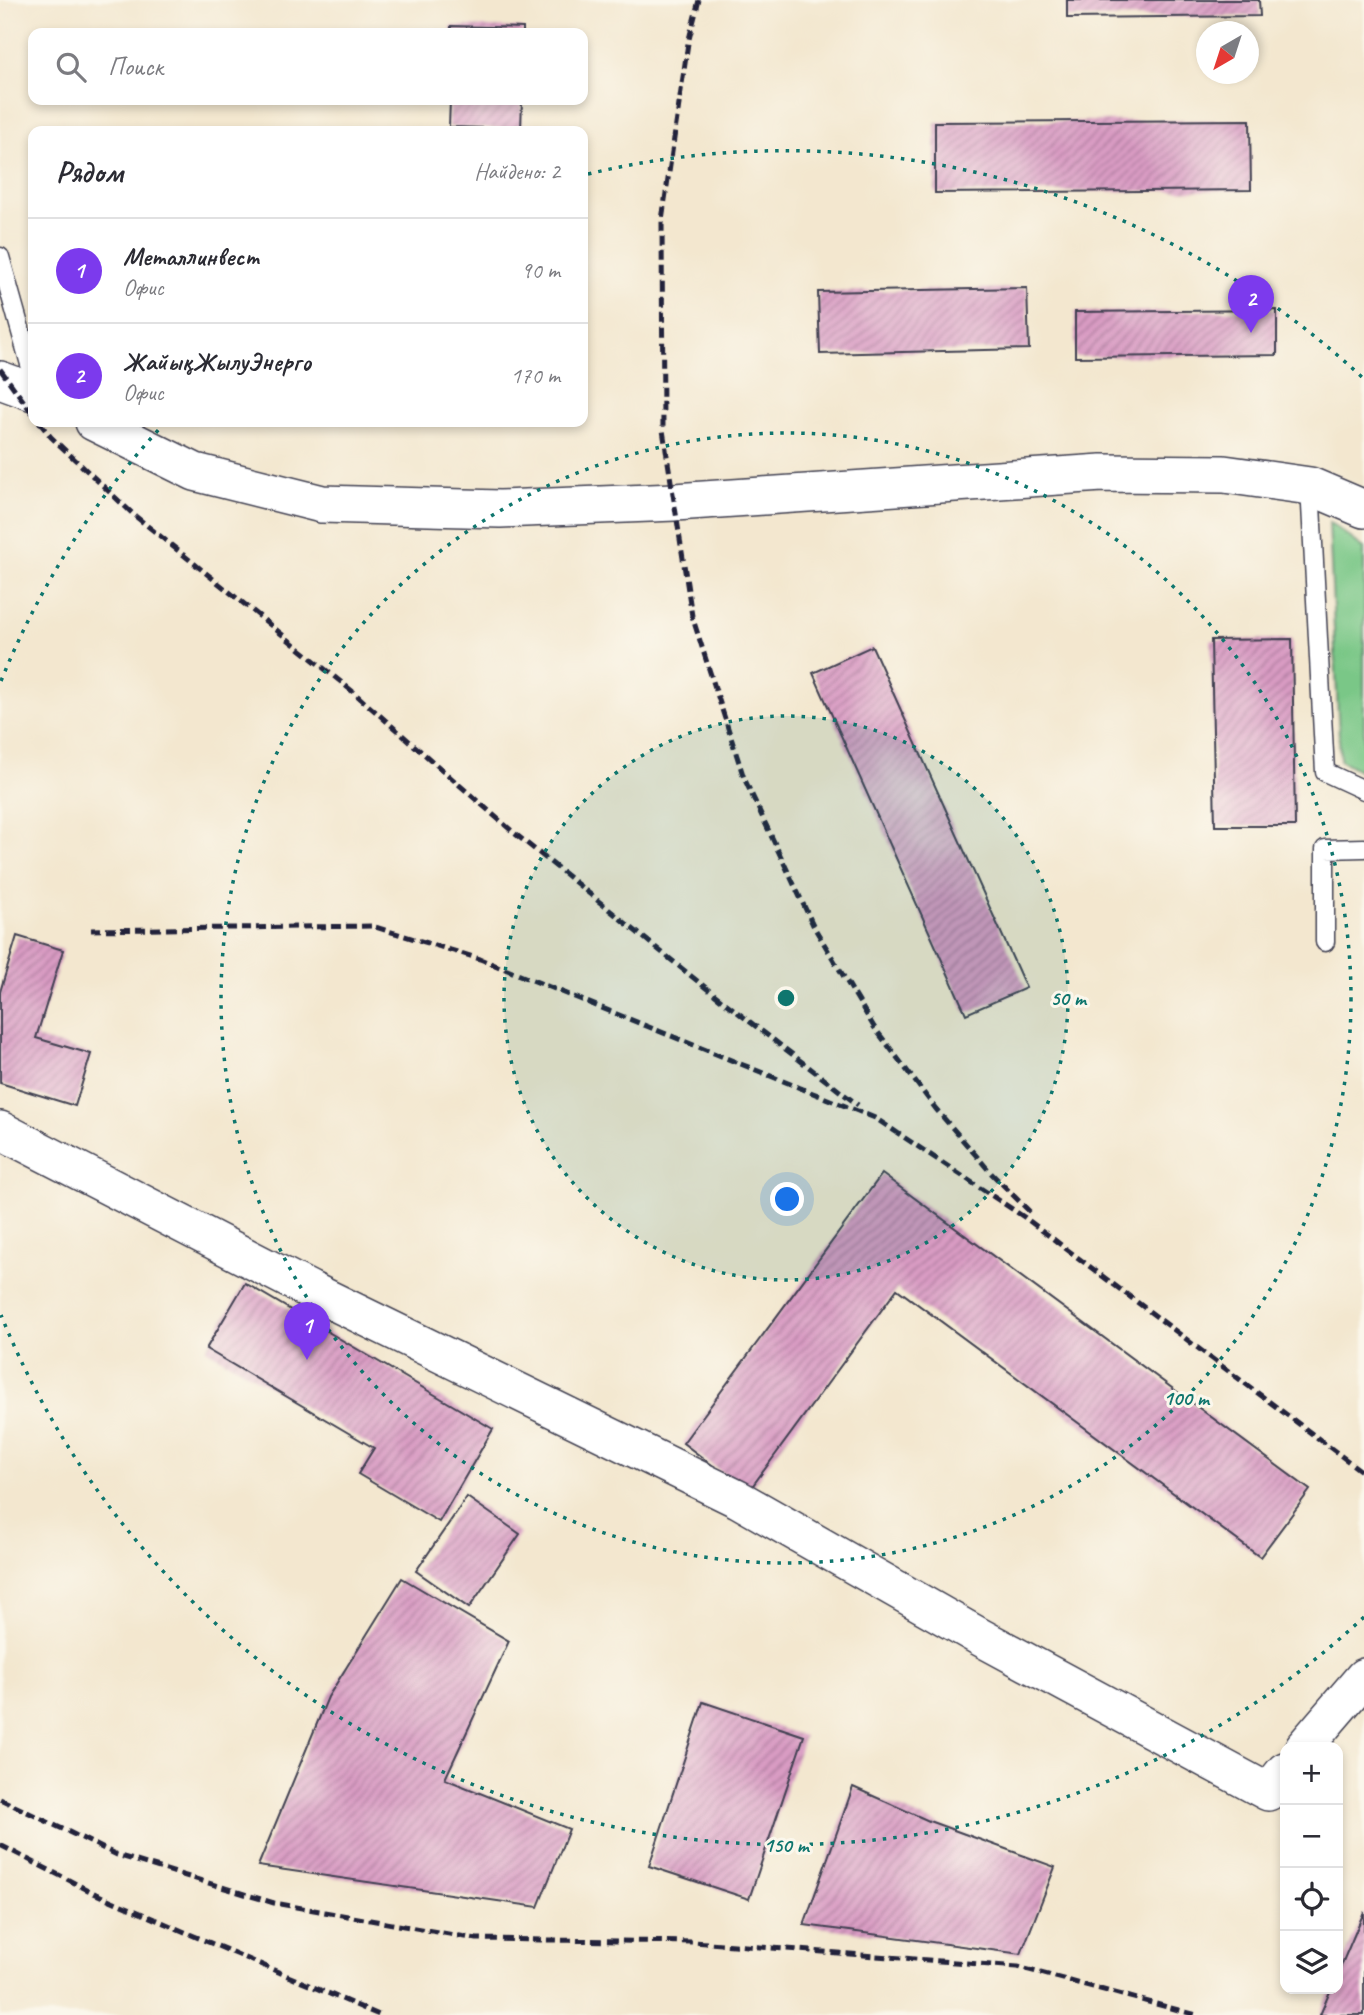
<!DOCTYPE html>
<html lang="ru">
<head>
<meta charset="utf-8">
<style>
	body { margin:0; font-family:Caveat,sans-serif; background:#f2f2f3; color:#2b2b33 }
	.controls { position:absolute; right:21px; bottom:21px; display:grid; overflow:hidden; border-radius:14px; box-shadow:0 4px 10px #0003 }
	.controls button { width:63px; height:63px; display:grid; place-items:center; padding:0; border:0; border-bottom:2px solid #e1e1e2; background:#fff; color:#2b2b33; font:35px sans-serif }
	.compass { position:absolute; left:1196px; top:21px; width:63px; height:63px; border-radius:50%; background:#fff; box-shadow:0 4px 10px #0003; rotate:219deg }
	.you { position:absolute; left:788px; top:1200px; width:24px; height:24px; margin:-18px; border:5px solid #fff; border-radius:50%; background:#1a73e8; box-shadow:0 0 0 10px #1a73e833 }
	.badge { display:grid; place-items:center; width:46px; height:46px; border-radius:50%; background:#7c3aed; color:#fff; font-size:23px; font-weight:700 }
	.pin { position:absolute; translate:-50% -58px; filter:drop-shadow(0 2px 4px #0008) }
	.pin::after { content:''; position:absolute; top:37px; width:24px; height:21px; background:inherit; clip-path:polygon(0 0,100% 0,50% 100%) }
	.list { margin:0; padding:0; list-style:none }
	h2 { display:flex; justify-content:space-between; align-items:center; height:91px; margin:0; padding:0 28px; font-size:30px }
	h2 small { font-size:23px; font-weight:400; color:#7c7c81 }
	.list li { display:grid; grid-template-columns:46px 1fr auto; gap:21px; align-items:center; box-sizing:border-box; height:105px; padding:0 28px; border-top:2px solid #e1e1e2 }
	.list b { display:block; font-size:26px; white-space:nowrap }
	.list p { margin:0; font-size:23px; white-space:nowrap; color:#7c7c81 }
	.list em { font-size:23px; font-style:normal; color:#7c7c81 }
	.icon { flex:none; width:38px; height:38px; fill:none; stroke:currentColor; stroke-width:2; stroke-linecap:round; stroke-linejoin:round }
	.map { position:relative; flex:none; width:1364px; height:2015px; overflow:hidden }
	.search { position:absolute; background:#fff; box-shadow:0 4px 10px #0003; left:28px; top:28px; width:560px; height:77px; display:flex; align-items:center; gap:18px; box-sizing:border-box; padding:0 24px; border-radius:14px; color:#7c7c81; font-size:26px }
	.panel { position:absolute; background:#fff; box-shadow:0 4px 10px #0003; left:28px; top:126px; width:560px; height:301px; border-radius:14px }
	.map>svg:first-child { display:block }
	.green { fill:#7ac787; stroke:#4e7461; stroke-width:2 }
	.building { fill:url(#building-hatch) }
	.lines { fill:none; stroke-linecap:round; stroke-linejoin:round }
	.service-casing { stroke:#414051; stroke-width:21 }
	.minor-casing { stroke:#414051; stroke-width:40 }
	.service { stroke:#fff; stroke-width:18 }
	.minor { stroke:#fff; stroke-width:37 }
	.rail { stroke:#22223b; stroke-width:5; stroke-dasharray:10 5; stroke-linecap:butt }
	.ring { fill:none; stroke:#0f766e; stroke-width:3.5; stroke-dasharray:3.5 7 }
	.centre { fill:#0f766e; stroke:#fbf7ec; stroke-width:3.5 }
	.ring-label { font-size:21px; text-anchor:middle; font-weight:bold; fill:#0f766e; stroke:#fbf7ec; stroke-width:6; stroke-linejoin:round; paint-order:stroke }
</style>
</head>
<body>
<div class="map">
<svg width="1364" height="2015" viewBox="0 0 1364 2015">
	<defs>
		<pattern id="building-hatch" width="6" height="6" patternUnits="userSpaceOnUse" patternTransform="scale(1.75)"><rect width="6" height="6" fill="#d99bc3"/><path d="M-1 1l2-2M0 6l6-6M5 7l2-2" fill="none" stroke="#b07ea0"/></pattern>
	</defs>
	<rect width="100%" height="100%" fill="#fbf7ec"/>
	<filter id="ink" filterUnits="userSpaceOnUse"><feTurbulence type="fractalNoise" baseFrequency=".0143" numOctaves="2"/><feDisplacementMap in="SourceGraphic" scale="14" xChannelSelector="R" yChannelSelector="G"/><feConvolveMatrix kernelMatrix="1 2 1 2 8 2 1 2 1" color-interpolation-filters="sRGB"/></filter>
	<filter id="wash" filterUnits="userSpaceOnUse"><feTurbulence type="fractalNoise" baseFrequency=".00686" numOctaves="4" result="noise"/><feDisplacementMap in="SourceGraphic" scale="28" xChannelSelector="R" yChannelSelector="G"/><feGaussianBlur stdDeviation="1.57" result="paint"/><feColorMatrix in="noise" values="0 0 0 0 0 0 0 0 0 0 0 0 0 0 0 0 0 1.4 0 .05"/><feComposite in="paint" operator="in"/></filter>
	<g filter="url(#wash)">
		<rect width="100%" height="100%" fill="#f3e7cf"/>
		<!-- green -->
		<polygon class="green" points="1329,522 1364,548 1364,773 1340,760"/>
		<g id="blocks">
			<!-- building -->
			<g class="building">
				<polygon points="1067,0 1259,0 1260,16 1067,18"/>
				<polygon points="451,26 523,28 523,33 451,33"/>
				<polygon points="450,100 522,100 521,129 449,127"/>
				<polygon points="1250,120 1251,190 935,193 935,122"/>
				<polygon points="1027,288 1029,349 820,354 818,292"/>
				<polygon points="1277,310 1277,355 1075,357 1075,312"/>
				<polygon points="1292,639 1295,826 1215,826 1211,640"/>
				<polygon points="872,646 1026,988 966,1014 813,673"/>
				<polygon points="17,936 63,950 36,1038 91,1054 75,1106 0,1083 0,992"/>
				<polygon points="882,1174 1310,1490 1260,1557 897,1289 748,1492 683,1443"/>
				<polygon points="245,1283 493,1429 439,1522 358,1474 374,1448 206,1349"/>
				<polygon points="467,1497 520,1534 469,1608 416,1571"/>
				<polygon points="402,1578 509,1641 445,1779 569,1829 538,1907 258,1866 328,1697"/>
				<polygon points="703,1702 804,1736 749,1899 649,1866"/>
				<polygon points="853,1787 929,1821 1055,1867 1021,1954 804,1925"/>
				<polygon points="1364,1912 1364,2015 1320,2015 1331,1989 1338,1989 1338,1973"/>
			</g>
		</g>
	</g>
	<g filter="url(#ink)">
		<use href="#blocks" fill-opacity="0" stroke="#414051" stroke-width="2"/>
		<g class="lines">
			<!-- service casing -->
			<g class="service-casing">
				<g id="service">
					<polyline points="0,257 33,375"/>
					<polyline points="1310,486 1325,772 1364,790"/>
					<polyline points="1325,942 1325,849 1364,848"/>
				</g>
			</g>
			<!-- minor casing -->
			<g class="minor-casing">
				<g id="minor">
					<polyline points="0,380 33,392"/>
					<polyline points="94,422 195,472 322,504 500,509 675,502 1102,473 1224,474 1310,486 1364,509"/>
					<polyline points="0,1130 310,1290 738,1499 980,1637 1268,1792 1285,1771"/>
					<polyline points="1304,1747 1364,1677"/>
				</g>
			</g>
			<!-- service -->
			<use href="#service" class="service"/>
			<!-- minor -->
			<use href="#minor" class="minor"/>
			<!-- rail -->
			<g class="rail">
				<polyline points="699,0 688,43 662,220 663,430 692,616 744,778 814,927 874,1027 936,1109 992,1174 1033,1215"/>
				<polyline points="0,369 33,414"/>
				<polyline points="39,422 51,437 134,515 352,691 513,832 706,988 858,1105"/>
				<polyline points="91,930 372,926 480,959 875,1118 1024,1217 1364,1473"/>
				<polyline points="0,1799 117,1855 274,1903 477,1939 695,1942 1018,1967 1197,2015"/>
				<polyline points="0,1845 96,1894 379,2015"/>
			</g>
		</g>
	</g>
	<!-- distance rings -->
	<circle cx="786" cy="998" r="282" fill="#0f766e" fill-opacity=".12"/>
	<g class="ring">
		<circle cx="786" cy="998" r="282"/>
		<circle cx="786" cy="998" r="565"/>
		<path d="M1364 1617A847 847 0 0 1 1 1315M1 681A847 847 0 0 1 162 426M588 174A847 847 0 0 1 1364 379"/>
	</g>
	<circle cx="786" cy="998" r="10" class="centre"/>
	<g class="ring-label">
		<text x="1068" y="1005">50 m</text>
		<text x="1186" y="1405">100 m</text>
		<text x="786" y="1852">150 m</text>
	</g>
</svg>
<div class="controls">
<button>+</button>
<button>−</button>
<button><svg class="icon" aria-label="locate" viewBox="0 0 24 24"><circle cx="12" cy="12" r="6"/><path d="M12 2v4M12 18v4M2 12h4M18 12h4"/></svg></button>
<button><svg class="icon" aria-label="layers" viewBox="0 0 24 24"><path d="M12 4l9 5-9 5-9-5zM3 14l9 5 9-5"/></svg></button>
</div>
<svg class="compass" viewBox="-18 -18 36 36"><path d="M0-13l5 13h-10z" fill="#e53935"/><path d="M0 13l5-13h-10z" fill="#7c7c81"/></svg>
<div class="you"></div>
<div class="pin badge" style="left:307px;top:1360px">1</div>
<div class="pin badge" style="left:1251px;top:333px">2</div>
<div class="search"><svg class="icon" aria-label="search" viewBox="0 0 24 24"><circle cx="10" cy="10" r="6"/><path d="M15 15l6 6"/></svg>Поиск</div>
<section class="panel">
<h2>Рядом<small>Найдено: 2</small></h2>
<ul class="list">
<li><span class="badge">1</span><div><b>Металлинвест</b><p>Офис</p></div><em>90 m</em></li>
<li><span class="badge">2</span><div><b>ЖайықЖылуЭнерго</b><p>Офис</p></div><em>170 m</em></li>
</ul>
</section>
</div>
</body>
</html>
